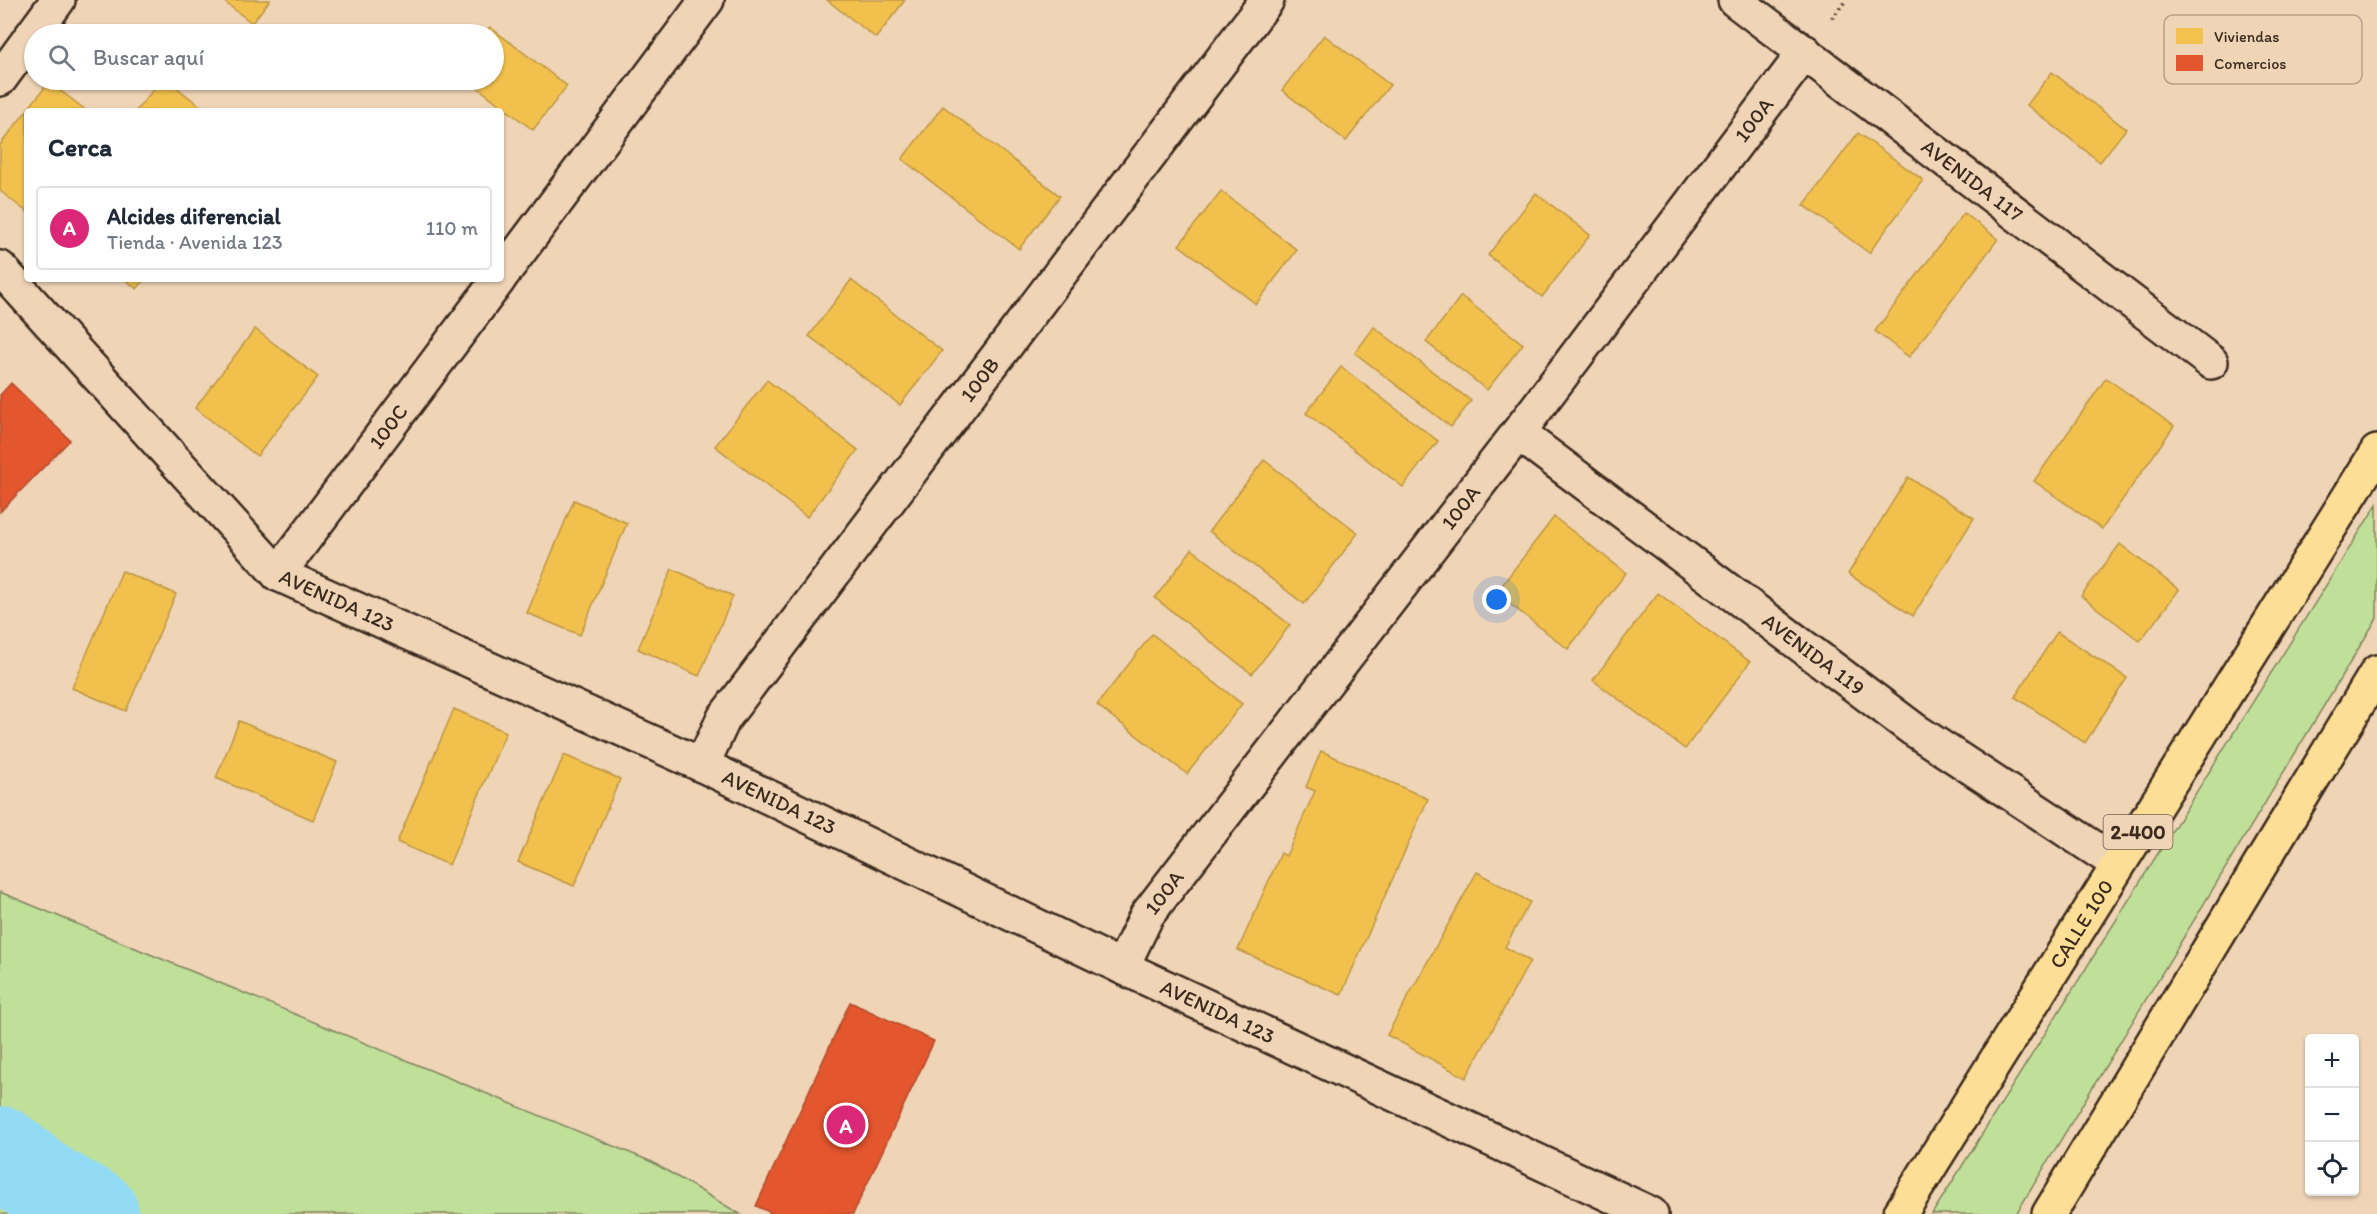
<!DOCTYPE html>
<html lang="es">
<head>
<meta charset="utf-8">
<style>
	body { margin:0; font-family:Itim,sans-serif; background:#f6f6f7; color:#1f2937 }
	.controls { position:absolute; right:18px; bottom:18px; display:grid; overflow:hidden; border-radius:6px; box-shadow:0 2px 4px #0004 }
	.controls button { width:54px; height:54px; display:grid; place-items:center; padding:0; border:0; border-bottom:2px solid #e0e1e3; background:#fff; color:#1f2937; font:30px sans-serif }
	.you { position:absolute; left:1497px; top:600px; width:21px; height:21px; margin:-15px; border:4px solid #fff; border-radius:50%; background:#1a73e8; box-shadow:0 0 0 9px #1a73e833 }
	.badge { display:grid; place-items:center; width:39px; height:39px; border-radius:50%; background:#db2777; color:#fff; font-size:20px; font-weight:700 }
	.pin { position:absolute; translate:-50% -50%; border:3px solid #fff; box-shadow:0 2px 6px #0006 }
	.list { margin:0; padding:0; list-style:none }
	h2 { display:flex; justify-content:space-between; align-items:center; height:78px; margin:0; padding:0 24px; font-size:26px }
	h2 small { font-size:20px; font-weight:400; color:#747a83 }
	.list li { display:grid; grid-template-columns:39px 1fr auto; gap:18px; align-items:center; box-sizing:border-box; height:84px; margin:0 12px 12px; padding:0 12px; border:2px solid #e0e1e3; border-radius:6px }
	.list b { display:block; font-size:22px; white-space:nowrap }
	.list p { margin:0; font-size:20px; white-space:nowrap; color:#747a83 }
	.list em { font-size:20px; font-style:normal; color:#747a83 }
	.icon { flex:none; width:33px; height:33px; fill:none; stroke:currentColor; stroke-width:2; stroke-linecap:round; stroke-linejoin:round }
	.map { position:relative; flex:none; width:2377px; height:1214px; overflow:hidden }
	.search { position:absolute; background:#fff; box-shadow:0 2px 4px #0004; left:24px; top:24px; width:480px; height:66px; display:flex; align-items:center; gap:15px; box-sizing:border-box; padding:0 21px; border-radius:33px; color:#747a83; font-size:22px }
	.panel { position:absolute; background:#fff; box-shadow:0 2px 4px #0004; left:24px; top:108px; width:480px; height:174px; border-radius:6px }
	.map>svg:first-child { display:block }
	.green { fill:#c0e099; stroke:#7e855c; stroke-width:1.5 }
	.homes { fill:#f2c14e; stroke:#bb9440; stroke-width:1.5 }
	.shops { fill:#e4572e; stroke:#b14a29; stroke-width:1.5 }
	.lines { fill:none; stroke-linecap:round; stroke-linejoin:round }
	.river { stroke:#93dbf5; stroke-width:90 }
	.street-casing { stroke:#3b2a1e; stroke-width:38 }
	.highway-casing { stroke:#3b2a1e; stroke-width:38 }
	.path { stroke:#3b2a1e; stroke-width:4; stroke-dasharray:1.5 4.5; stroke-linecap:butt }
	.street { stroke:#efd4b6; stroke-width:33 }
	.highway { stroke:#fdde96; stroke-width:33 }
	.labels { text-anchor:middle; stroke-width:6; stroke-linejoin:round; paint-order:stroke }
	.shield { fill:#efd4b6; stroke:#715d4c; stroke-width:1.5 }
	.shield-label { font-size:20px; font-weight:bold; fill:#3b2a1e }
	.street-label { font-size:21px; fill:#3b2a1e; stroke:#efd4b6 }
	.key { fill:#efd4b6; stroke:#b9a188; stroke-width:1.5 }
	.key-label { font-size:16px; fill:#3b2a1e }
</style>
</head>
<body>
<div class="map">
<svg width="2377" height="1214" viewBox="0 0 2377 1214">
	<rect width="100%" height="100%" fill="#efd4b6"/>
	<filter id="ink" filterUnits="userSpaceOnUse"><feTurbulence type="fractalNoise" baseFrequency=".0167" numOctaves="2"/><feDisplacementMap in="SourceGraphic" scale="12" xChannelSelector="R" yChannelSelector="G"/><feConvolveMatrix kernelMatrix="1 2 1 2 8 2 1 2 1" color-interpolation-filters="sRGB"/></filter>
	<g filter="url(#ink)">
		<!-- green -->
		<g class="green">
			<polygon points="2377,504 2377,618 2016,1214 1932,1214"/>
			<polygon points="0,892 652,1162 740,1214 0,1214"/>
		</g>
		<!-- homes -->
		<g class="homes">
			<polygon points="222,0 270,0 252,23"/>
			<polygon points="827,0 905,0 876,38"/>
			<polygon points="490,27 567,86 533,130 468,80 494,80 494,34 484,34"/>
			<polygon points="1324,35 1390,85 1346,141 1282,90"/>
			<polygon points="2052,72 2126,129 2100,162 2027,105"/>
			<polygon points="161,80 167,80 200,106 197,111 136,111"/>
			<polygon points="49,82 87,111 27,111 27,212 0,191 0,145"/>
			<polygon points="943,106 1060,196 1019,249 902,159"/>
			<polygon points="1858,133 1923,180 1869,253 1804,205"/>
			<polygon points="1221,191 1297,250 1256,304 1179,245"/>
			<polygon points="1536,193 1590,235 1542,297 1488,255"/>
			<polygon points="1964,213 1998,239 1909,357 1875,331"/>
			<polygon points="124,279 145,279 137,289"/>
			<polygon points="851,280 942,351 900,405 809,336"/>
			<polygon points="1461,296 1523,344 1487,390 1426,342"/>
			<polygon points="1374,327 1471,401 1451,427 1355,353"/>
			<polygon points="255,329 318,377 257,456 195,408"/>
			<polygon points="1341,367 1438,441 1403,487 1306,413"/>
			<polygon points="2106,378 2174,426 2102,529 2034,481"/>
			<polygon points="767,380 858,450 807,517 715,446"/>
			<polygon points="1264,460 1358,533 1304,604 1209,531"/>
			<polygon points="1908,477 1974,518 1913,616 1848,574"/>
			<polygon points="574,500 627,523 580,635 527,613"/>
			<polygon points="1554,517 1626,573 1568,649 1496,593"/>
			<polygon points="2120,544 2179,590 2140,641 2081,596"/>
			<polygon points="1192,549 1290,625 1252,674 1155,598"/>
			<polygon points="672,569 733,596 699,676 638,649"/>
			<polygon points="122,571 176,594 126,711 72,688"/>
			<polygon points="1658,593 1750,662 1685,749 1593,680"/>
			<polygon points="2057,632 2127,678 2085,743 2015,697"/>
			<polygon points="1152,634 1242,704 1187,774 1097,705"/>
			<polygon points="454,709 506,732 449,865 397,842"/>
			<polygon points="239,721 337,762 313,820 216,778"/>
			<polygon points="1321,751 1428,799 1341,995 1238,950 1281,853 1286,856 1315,791 1306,787"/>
			<polygon points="564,755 620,779 574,886 518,862"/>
			<polygon points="1477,872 1530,902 1505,947 1530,961 1466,1078 1387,1035"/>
		</g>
		<!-- shops -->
		<g class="shops">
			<polygon points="11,383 70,440 0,512 0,395"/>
			<polygon points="850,1002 934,1041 853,1214 773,1214 756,1206"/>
		</g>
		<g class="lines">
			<!-- river -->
			<polyline class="river" points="0,1151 46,1187 94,1214"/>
			<!-- street casing -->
			<g class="street-casing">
				<g id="street">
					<path id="s1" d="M1735 0 2211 362"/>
					<polyline points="0,79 58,0"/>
					<path id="s2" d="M0 268 278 574 702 765 1122 967 1651 1214"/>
					<polyline points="501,276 707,0"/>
					<path id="s3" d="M1518 433 1913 729 2118 864"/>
					<path id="s4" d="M278 574 499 279"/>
					<path id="s5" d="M702 765 724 718 1267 0"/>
					<path id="s6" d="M1122 967 1147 915 1518 433 1805 52"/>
				</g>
			</g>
			<!-- highway casing -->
			<g class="highway-casing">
				<g id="highway">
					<path id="s7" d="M1900 1214 2377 452"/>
					<polyline points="2049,1214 2377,672"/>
				</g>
			</g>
			<!-- path -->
			<polyline class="path" points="1832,18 1846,0"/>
			<!-- street -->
			<use href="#street" class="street"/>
			<!-- highway -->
			<use href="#highway" class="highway"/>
		</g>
	</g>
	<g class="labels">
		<!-- shield labels -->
		<rect class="shield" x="2103.5" y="815" width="69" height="34" rx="4.5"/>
		<g class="shield-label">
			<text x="2138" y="839">2-400</text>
		</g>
		<!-- street labels -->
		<g class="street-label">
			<text dy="7" stroke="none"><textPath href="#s6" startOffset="1058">100A</textPath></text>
			<text dy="7" stroke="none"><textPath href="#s1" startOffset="298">AVENIDA 117</textPath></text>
			<text dy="7" stroke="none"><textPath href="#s5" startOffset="476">100B</textPath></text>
			<text dy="7" stroke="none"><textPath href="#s4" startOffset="184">100C</textPath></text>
			<text dy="7" stroke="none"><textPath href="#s6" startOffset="572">100A</textPath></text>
			<text dy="7" stroke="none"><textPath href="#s2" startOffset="478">AVENIDA 123</textPath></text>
			<text dy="7" stroke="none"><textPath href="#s3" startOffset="369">AVENIDA 119</textPath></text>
			<text dy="7" stroke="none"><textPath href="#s2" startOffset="964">AVENIDA 123</textPath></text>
			<text dy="7" stroke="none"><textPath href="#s6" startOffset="86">100A</textPath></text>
			<text dy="7" stroke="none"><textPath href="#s7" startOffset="342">CALLE 100</textPath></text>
			<text dy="7" stroke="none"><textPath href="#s2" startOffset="1450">AVENIDA 123</textPath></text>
		</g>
	</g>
	<!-- legend -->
	<rect x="2164" y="15" width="198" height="69" rx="9" class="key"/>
	<rect x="2176" y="28" width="27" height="16" fill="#f2c14e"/>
	<rect x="2176" y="55" width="27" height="16" fill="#e4572e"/>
	<g class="key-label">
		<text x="2214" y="42">Viviendas</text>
		<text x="2214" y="69">Comercios</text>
	</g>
</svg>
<div class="controls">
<button>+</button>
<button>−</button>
<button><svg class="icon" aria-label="locate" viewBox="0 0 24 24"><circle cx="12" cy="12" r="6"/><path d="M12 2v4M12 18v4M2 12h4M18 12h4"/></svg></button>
</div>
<div class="you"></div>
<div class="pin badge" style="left:846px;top:1125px">A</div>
<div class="search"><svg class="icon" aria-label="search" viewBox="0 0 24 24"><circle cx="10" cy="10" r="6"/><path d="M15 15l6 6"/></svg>Buscar aquí</div>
<section class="panel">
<h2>Cerca<small></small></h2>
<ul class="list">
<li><span class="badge">A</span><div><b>Alcides diferencial</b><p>Tienda · Avenida 123</p></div><em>110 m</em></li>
</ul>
</section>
</div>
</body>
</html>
